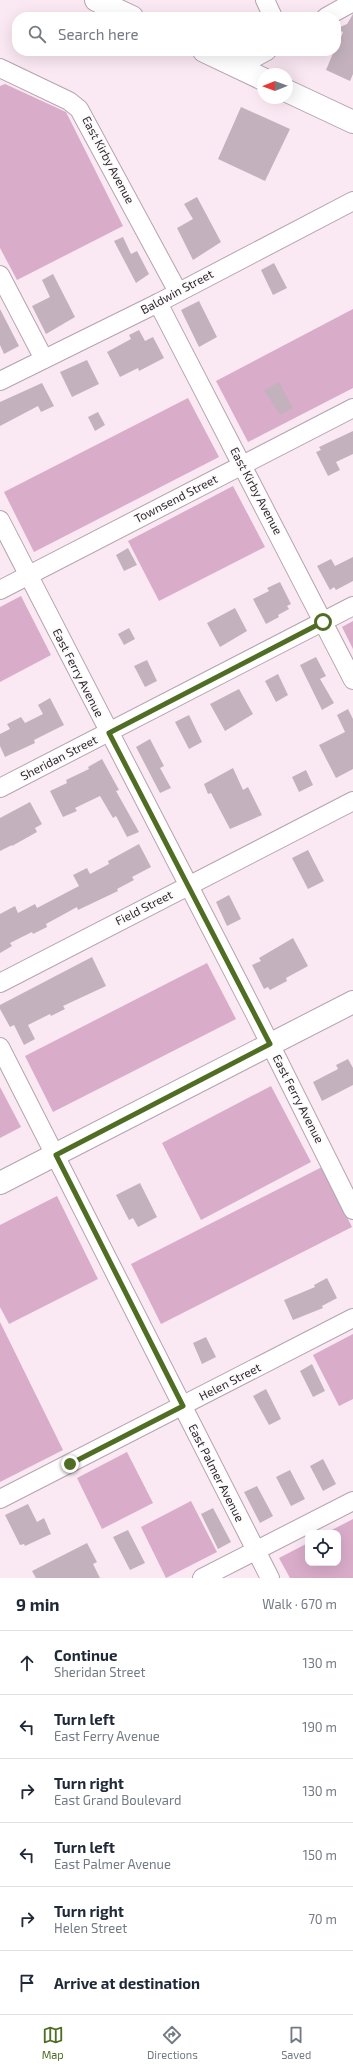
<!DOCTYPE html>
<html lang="en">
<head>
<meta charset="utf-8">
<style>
	body { margin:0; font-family:"Exo 2",sans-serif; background:#f2f2f3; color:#1f2937 }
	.controls { position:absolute; right:12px; bottom:12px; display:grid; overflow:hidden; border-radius:8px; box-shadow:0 4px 16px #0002 }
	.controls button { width:36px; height:36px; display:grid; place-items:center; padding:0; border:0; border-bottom:1px solid #e0e1e3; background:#fff; color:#1f2937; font:20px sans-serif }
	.compass { position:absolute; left:257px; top:68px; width:36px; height:36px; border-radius:50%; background:#fff; box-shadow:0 4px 16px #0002; rotate:269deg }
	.stop { position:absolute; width:12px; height:12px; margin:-9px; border:3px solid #4f6e23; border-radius:50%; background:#fff }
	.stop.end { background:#4f6e23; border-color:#fff; box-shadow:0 1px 4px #0008 }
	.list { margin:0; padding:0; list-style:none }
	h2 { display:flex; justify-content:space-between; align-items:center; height:52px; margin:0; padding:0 16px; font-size:17px }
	h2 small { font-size:13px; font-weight:400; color:#747a83 }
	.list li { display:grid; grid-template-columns:26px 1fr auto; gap:12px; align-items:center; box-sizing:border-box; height:64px; padding:0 16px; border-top:1px solid #e0e1e3 }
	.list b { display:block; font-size:15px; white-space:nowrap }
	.list p { margin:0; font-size:13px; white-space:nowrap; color:#747a83 }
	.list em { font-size:13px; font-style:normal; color:#747a83 }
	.icon { flex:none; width:22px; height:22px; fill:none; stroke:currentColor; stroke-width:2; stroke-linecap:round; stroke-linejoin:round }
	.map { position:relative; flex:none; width:353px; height:1578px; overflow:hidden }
	.search { position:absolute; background:#fff; box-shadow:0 4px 16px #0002; left:12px; right:12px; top:12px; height:44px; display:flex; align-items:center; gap:10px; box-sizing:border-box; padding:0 14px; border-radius:16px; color:#747a83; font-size:15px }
	.sheet { height:436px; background:#fff }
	nav { display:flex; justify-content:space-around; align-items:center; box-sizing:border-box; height:56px; border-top:1px solid #e0e1e3; background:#fff; font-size:11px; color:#747a83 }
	nav a { display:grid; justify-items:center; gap:2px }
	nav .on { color:#4f6e23 }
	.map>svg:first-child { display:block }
	.green { fill:#d9acca }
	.building { fill:#c3b2bd }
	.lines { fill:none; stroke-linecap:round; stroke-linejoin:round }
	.minor-casing { stroke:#b4a4af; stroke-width:20 }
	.major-casing { stroke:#b4a4af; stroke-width:24 }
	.minor { stroke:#fff; stroke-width:18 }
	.major { stroke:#fff; stroke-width:22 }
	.route { stroke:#4f6e23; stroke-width:5 }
	.labels { text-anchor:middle; stroke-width:3.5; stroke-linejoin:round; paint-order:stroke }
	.street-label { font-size:12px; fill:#2e282c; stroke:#fdfafc }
</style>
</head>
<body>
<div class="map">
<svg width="353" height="1578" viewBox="0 0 353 1578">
	<rect width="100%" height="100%" fill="#fae8f3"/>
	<!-- green -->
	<g class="green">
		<polygon points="5,84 66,112 123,226 17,280 0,248 0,86"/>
		<polygon points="353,309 353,388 248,442 216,381"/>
		<polygon points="188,398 219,457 34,552 4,492"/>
		<polygon points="233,486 265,547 159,601 128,541"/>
		<polygon points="21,596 51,655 0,682 0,607"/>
		<polygon points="353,621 353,649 342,627"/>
		<polygon points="207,963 236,1019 53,1112 25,1056"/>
		<polygon points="271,1086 311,1162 201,1220 162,1143"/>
		<polygon points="0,1087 21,1127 0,1138"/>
		<polygon points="322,1167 352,1227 161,1324 131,1264"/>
		<polygon points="57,1196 98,1279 9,1324 0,1307 0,1225"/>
		<polygon points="0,1322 63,1450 0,1482"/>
		<polygon points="353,1334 353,1399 339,1406 313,1355"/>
		<polygon points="127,1452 153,1503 102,1529 77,1478"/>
		<polygon points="191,1501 217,1552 166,1578 141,1527"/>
		<polygon points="353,1519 353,1578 290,1578 279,1558 308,1543 308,1563 338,1563 338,1533 326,1533"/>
	</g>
	<!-- building -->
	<g class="building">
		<polygon points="353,14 353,74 350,81 326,70 334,51 336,51 343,32 336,29 347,24"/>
		<polygon points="241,107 290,129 265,181 218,159"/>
		<polygon points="197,197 221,242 193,260 177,228 193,219 184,204"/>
		<polygon points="123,237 131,254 137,251 149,274 136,283 114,241"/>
		<polygon points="274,263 287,288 273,295 261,270"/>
		<polygon points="53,274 75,317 46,334 32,306 50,297 42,280"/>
		<polygon points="199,301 217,337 199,347 181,310"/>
		<polygon points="0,309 19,346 4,354 0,345"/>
		<polygon points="139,330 145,341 153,337 164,358 139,371 138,368 120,377 107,352 131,339 129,335"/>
		<polygon points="87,360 99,384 72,397 60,372"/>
		<polygon points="279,382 293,408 280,415 264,390"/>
		<polygon points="42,383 54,406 41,412 38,406 0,426 0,402"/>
		<polygon points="98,412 105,425 95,431 88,417"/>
		<polygon points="353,431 353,454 336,462 340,470 328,476 316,452 321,450 319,447"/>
		<polygon points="128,548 137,565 124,571 116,555"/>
		<polygon points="353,557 353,581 336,590 334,587 330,590 317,566 331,559 335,566"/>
		<polygon points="280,582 291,604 287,606 289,609 278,615 279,617 266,624 253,599 269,591 267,588"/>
		<polygon points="235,608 247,631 220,647 207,623"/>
		<polygon points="129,628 135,639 124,645 118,634"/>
		<polygon points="316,657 326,676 320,679 334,703 322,710 300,665"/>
		<polygon points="147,660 157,681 145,687 134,666"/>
		<polygon points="278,674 288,695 276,702 265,681"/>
		<polygon points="239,689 253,714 225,731 210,704"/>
		<polygon points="50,698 64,725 34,740 35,743 5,757 0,746 0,734 10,729 7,724 21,717 25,723 43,714 38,705"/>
		<polygon points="348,709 353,719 353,769 336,778 319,745 345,732 337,715"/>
		<polygon points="189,715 202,742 189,749 175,722"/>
		<polygon points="150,739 164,766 160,768 171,788 160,793 136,747"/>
		<polygon points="102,759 119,790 116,791 139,832 127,837 116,816 113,818 100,796 75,808 77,811 63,817 50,791 67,783 66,780 89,769 88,767"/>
		<polygon points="233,768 243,790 248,787 262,815 230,829 211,793 208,794 204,784"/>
		<polygon points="306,770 313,785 299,792 292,777"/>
		<polygon points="30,802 42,824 35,828 37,832 12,846 12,845 0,851 0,818"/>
		<polygon points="139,844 151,867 132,877 134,880 117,889 118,891 78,910 77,907 46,924 47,927 33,934 32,932 10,943 12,946 0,953 0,914 15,906 18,913 35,904 37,908 79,886 73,875 87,868 90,874 109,864 108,861"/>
		<polygon points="308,850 324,881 308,889 292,858"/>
		<polygon points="229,895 241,919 227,926 216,902"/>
		<polygon points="293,938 308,966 286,978 287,981 270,990 268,987 264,989 252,965 261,961 259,958"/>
		<polygon points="92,957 106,986 63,1006 65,1009 51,1016 50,1014 28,1025 35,1039 24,1045 14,1025 10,1027 0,1009 0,1005"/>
		<polygon points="348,1059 353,1068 353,1085 322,1101 313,1082 338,1069 336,1065"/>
		<polygon points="140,1183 157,1217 138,1227 133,1218 129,1220 116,1195"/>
		<polygon points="327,1278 337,1298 322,1306 323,1308 293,1320 284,1300 315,1287 314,1285"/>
		<polygon points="206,1337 216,1357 202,1364 193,1343"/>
		<polygon points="312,1364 325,1391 313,1397 300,1371"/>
		<polygon points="266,1389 281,1419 269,1425 253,1396"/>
		<polygon points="323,1459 336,1484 323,1491 310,1466"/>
		<polygon points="290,1470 305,1499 291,1506 276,1477"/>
		<polygon points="257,1486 273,1516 260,1523 244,1492"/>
		<polygon points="28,1504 37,1522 44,1518 51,1534 25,1546 24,1544 20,1545 5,1515"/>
		<polygon points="213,1508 231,1542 218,1549 201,1514"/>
		<polygon points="128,1530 145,1563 130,1570 113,1537"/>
		<polygon points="87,1543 97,1562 93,1564 100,1578 36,1578 32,1571"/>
	</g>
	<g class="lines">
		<!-- minor casing -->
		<g class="minor-casing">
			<g id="minor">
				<polyline points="265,0 273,17"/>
				<polyline points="326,17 353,2"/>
				<polyline points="238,67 267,51"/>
				<polyline points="0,68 69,101 79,109 178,292"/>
				<polyline points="0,275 44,359"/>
				<polyline points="158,303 353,680"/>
				<polyline points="0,381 158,303 353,201"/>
				<polyline points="0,520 254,1012 353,1210"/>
				<polyline points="0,590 353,408"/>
				<polyline points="0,788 353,606"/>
				<polyline points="0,983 353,801"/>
				<polyline points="0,1047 270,1578"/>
				<polyline points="0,1499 353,1318"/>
				<polyline points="202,1578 353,1501"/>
			</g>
		</g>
		<!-- major casing -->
		<g class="major-casing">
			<g id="major">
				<polyline points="96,0 132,17"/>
				<polyline points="204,51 263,79"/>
				<polyline points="287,91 353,122"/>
				<polyline points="0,1183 353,1002"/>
			</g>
		</g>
		<!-- minor -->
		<use href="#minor" class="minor"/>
		<!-- major -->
		<use href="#major" class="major"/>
	</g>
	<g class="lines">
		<!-- route -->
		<polyline class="route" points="70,1464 183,1406 56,1155 270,1044 109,733 323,622"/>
	</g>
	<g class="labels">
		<!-- street labels -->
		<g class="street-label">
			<text transform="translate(108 160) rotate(62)" y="4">East Kirby Avenue</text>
			<text transform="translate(177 292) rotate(-28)" y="4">Baldwin Street</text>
			<text transform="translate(256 491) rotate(62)" y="4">East Kirby Avenue</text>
			<text transform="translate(176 499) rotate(-27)" y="4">Townsend Street</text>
			<text transform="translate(78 673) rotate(63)" y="4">East Ferry Avenue</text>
			<text transform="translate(59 758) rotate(-27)" y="4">Sheridan Street</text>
			<text transform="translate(144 908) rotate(-27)" y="4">Field Street</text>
			<text transform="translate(298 1099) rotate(63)" y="4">East Ferry Avenue</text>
			<text transform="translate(230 1382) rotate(-27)" y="4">Helen Street</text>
			<text transform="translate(216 1473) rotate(63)" y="4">East Palmer Avenue</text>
		</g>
	</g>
</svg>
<div class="controls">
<button><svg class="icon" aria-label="locate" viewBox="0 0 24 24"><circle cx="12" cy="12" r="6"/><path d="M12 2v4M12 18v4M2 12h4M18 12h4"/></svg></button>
</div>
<svg class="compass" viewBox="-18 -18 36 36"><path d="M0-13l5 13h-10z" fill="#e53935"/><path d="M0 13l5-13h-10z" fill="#747a83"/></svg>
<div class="stop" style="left:323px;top:622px"></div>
<div class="stop end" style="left:70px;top:1464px"></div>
<div class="search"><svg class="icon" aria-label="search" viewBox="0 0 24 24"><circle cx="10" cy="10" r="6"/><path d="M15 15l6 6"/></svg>Search here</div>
</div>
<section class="sheet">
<h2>9 min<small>Walk · 670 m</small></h2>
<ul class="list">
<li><svg class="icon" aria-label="ahead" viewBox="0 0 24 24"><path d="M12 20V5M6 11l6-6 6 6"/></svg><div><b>Continue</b><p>Sheridan Street</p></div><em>130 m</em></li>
<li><svg class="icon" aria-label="left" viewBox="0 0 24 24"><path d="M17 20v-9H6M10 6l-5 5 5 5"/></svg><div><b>Turn left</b><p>East Ferry Avenue</p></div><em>190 m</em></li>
<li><svg class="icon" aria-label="right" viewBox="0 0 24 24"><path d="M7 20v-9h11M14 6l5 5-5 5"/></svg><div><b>Turn right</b><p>East Grand Boulevard</p></div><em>130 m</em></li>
<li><svg class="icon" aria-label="left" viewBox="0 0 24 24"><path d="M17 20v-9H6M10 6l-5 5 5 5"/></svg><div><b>Turn left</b><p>East Palmer Avenue</p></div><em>150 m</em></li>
<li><svg class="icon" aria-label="right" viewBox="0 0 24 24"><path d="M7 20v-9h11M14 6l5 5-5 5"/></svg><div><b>Turn right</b><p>Helen Street</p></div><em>70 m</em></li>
<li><svg class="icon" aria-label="arrive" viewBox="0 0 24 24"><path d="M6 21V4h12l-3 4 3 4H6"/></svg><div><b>Arrive at destination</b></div></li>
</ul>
</section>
<nav>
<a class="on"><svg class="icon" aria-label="map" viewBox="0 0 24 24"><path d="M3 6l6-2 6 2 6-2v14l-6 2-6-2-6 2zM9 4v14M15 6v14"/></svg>Map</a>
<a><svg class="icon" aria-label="directions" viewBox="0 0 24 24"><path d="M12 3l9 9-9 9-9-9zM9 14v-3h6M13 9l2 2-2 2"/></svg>Directions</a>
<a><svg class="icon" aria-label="saved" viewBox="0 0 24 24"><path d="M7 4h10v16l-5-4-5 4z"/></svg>Saved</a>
</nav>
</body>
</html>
